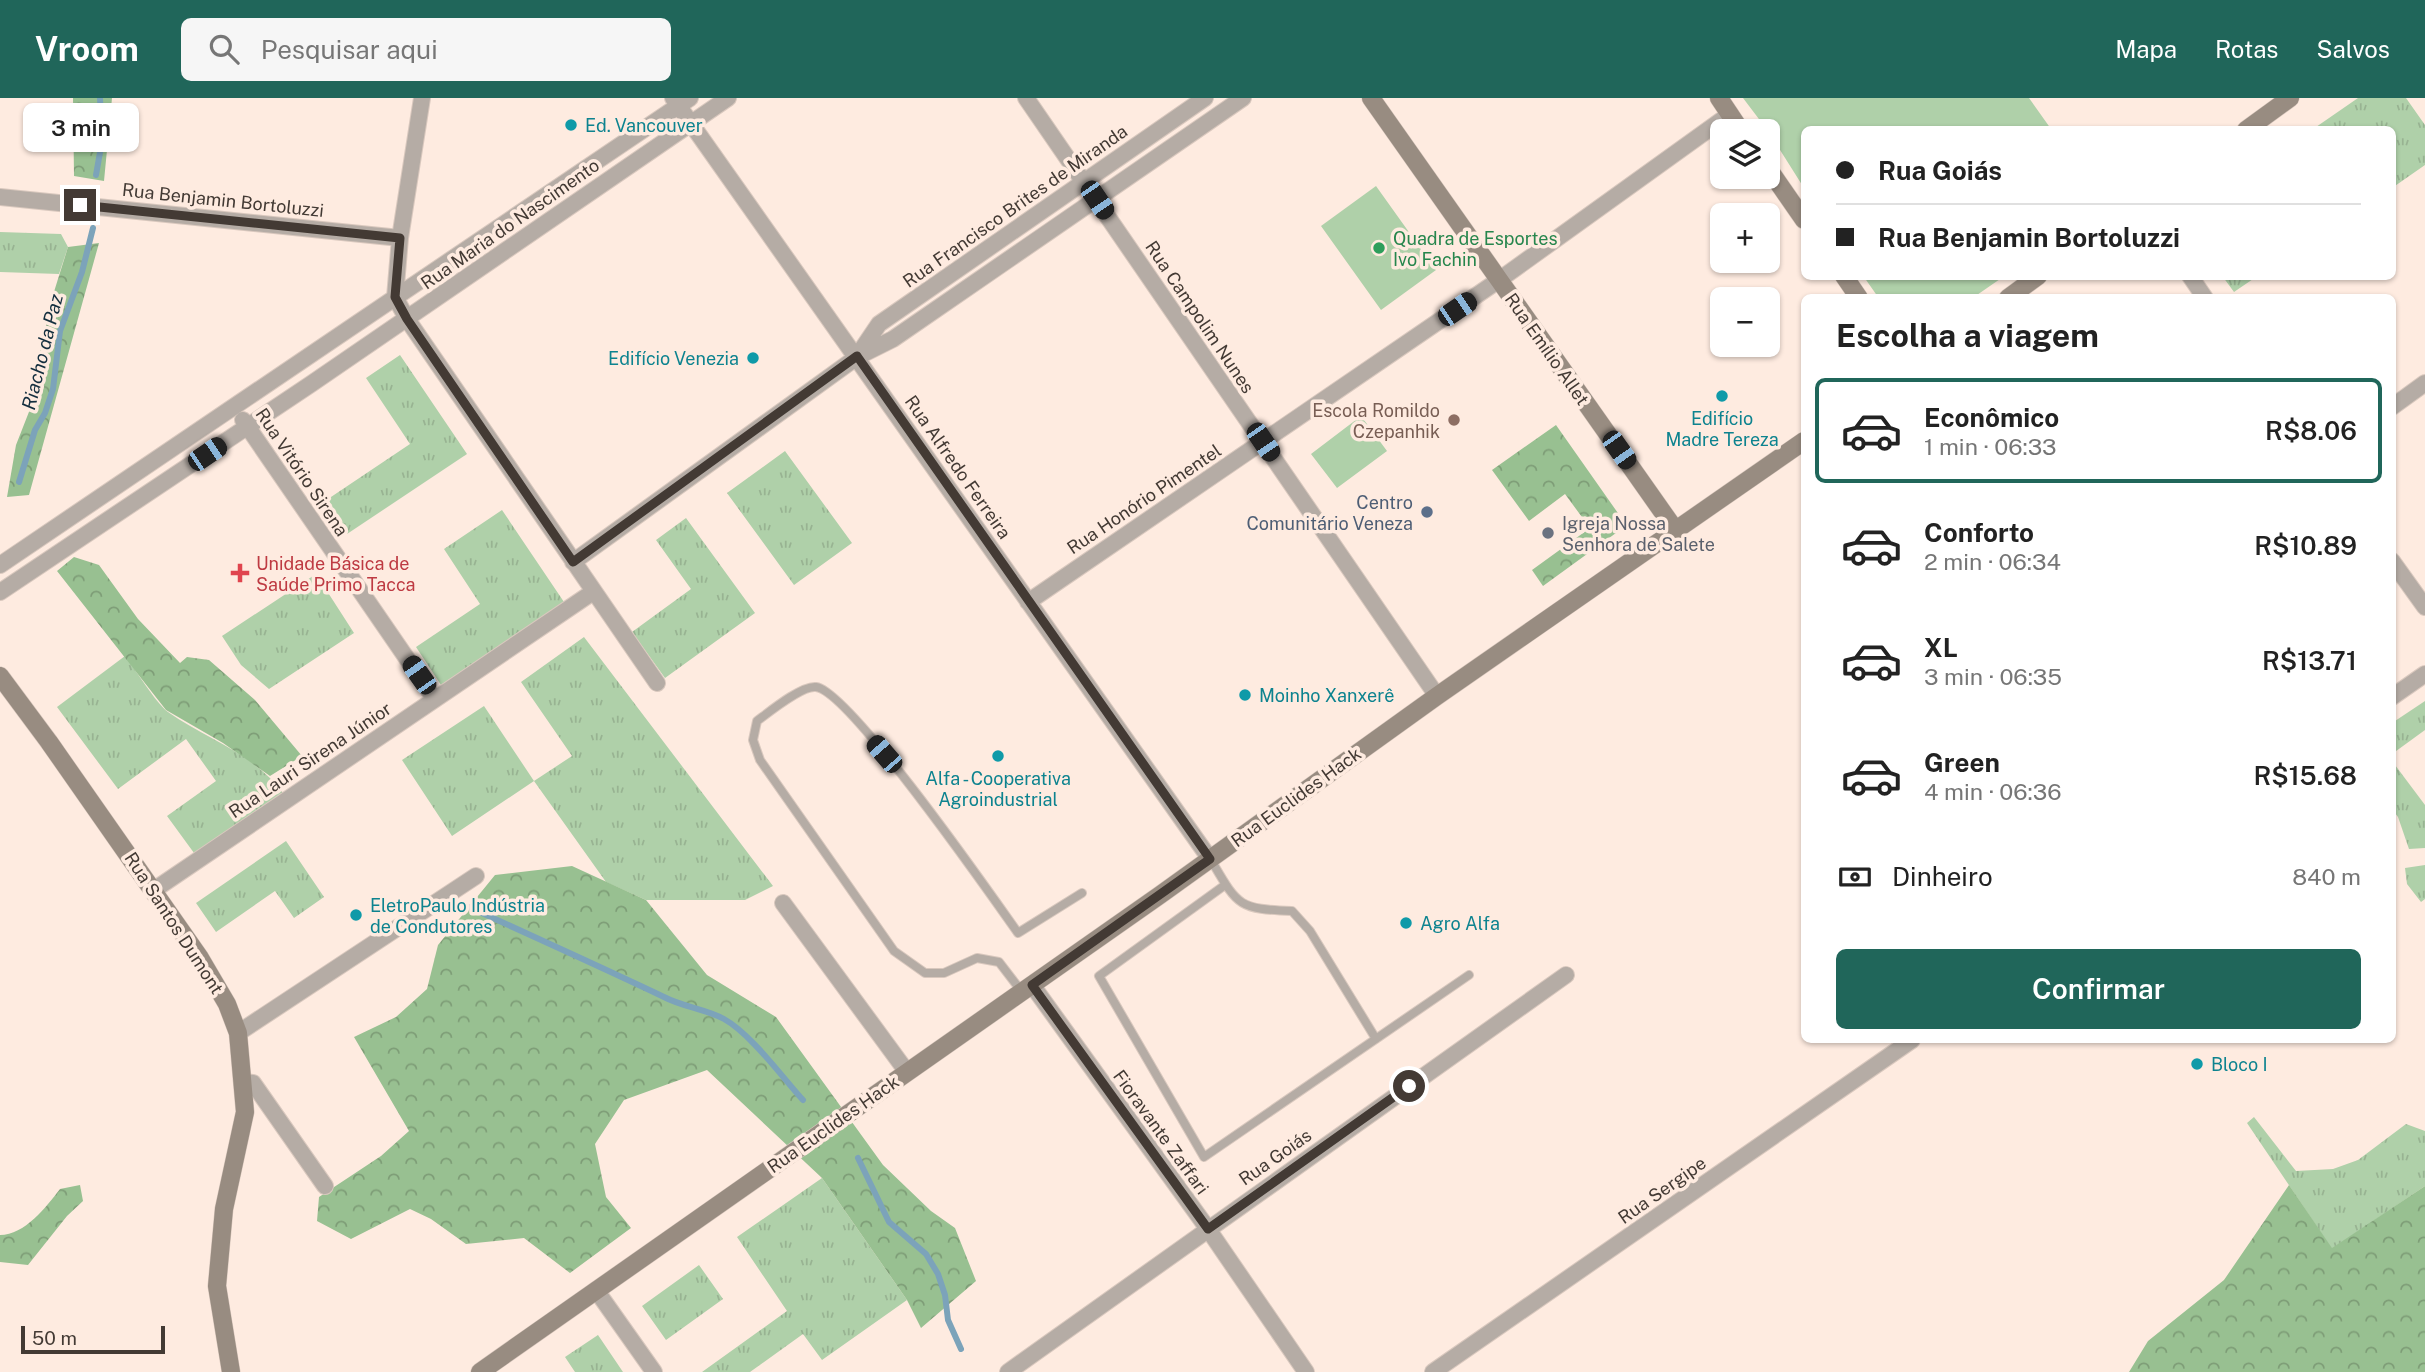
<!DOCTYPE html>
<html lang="pt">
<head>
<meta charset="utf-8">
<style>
	body { margin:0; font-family:"Public Sans",sans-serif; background:#f6f6f6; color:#222; height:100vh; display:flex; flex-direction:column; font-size:26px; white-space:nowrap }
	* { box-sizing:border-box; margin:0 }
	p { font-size:23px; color:#767676 }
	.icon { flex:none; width:38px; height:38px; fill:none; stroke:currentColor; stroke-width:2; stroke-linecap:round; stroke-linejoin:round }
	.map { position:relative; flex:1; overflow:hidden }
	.sheet { position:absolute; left:1801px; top:196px; width:595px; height:749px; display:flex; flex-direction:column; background:#fff; border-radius:10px; box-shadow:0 2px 5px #0004 }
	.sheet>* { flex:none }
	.hud { position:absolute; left:1801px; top:28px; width:595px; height:154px; border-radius:10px; box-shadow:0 2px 5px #0004; display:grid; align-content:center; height:154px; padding:0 35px; background:#fff }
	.buttons { position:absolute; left:1710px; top:21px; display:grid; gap:14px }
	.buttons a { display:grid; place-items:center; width:70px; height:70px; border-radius:10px; background:#fff; box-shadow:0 2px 5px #0004; font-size:35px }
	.scale { position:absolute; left:21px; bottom:18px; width:144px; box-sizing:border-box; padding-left:7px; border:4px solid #433a34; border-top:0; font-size:19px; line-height:24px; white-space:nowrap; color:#433a34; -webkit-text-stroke:5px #feebe0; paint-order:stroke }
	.end { position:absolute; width:32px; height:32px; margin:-16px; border:9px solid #433a34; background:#fff; box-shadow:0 0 0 4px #fff }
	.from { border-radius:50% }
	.bubble { position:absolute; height:49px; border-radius:10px; background:#fff; box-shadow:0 2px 5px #0004; font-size:23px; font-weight:600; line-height:49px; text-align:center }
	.car { position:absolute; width:21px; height:42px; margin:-21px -10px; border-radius:9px; box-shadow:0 0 5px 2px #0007; background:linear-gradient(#222 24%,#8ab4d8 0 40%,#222 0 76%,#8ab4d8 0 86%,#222 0) }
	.hud b { display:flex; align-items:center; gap:24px; height:66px; font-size:26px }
	.hud b+b { border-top:2px solid #e0e0e0 }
	.hud i { width:18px; height:18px; background:#222 }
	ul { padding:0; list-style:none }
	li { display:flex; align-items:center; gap:21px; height:105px; margin:0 14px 10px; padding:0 21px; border:4px solid transparent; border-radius:10px }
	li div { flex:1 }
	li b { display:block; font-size:26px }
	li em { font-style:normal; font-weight:600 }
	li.active { border-color:#20665a }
	li>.icon { width:63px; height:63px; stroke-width:1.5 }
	h2 { padding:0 35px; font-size:32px; line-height:84px }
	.pay { display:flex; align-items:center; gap:18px; height:77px; padding:0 35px; font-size:26px }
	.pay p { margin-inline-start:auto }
	.action { display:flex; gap:14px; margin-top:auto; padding:14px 35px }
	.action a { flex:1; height:80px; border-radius:10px; background:#20665a; color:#fff; font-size:28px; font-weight:600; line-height:80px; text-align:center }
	header { display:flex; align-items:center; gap:42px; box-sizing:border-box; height:98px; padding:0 35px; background:#20665a; color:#fff }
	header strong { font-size:33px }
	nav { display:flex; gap:38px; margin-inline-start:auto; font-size:24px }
	.search { width:490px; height:63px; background:#f6f6f6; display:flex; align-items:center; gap:18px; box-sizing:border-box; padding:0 24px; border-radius:10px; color:#767676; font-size:26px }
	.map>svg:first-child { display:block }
	.grass { fill:url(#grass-tufts) }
	.forest { fill:url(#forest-crowns) }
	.green { fill:#afd0a9 }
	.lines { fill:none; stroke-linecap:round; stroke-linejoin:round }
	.stream { stroke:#7ca3ba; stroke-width:6 }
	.lane-casing { stroke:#d9c8be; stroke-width:10 }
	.street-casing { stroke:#d9c8be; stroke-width:18 }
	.secondary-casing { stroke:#d9c8be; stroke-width:19 }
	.lane { stroke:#b5aca5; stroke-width:8 }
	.street { stroke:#b5aca5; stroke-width:16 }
	.secondary { stroke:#988c81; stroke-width:18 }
	.route { stroke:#433a34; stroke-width:9 }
	.culture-dot { fill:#0f9aa8; stroke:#feebe0; stroke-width:2.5 }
	.leisure-dot { fill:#2e9e5b; stroke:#feebe0; stroke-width:2.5 }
	.education-dot { fill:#8d6e63; stroke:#feebe0; stroke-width:2.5 }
	.service-dot { fill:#5c6f8a; stroke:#feebe0; stroke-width:2.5 }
	.worship-dot { fill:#6b7280; stroke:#feebe0; stroke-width:2.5 }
	.health-dot { fill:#e0444e; stroke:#feebe0; stroke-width:2.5 }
	.labels { text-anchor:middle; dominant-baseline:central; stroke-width:7; stroke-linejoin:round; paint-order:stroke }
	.culture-label { font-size:18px; fill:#0d838f; stroke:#feebe0; text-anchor:start }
	.street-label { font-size:18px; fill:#433a34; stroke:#feebe0 }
	.leisure-label { font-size:18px; fill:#27864d; stroke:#feebe0; text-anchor:start }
	.education-label { font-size:18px; fill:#785e54; stroke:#feebe0; text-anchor:end }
	.service-label { font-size:18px; fill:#4e5e75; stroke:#feebe0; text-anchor:end }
	.worship-label { font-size:18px; fill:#5b616d; stroke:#feebe0; text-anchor:start }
	.health-label { font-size:18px; fill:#be3a42; stroke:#feebe0; text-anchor:start }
	.water-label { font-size:19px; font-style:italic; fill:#132e3e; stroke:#feebe0 }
</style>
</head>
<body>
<header>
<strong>Vroom</strong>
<div class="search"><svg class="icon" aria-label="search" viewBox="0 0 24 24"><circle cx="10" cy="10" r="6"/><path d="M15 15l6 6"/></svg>Pesquisar aqui</div>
<nav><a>Mapa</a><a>Rotas</a><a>Salvos</a></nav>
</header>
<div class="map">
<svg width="2425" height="1274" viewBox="0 0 2425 1274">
	<defs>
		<pattern id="grass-tufts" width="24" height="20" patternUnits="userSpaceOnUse" patternTransform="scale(1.75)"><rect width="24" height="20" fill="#afd0a9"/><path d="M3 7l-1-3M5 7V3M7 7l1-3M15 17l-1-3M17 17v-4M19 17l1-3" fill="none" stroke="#98b392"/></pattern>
		<pattern id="forest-crowns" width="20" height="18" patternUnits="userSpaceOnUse" patternTransform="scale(1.75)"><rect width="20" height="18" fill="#98c091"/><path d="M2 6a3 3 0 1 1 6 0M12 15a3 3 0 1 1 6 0" fill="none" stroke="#7e9d77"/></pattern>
	</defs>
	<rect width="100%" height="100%" fill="#feebe0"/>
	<path class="grass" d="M2358,0h48l19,27v40l-33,23v-58h-75l-1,-3z
		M0,134l61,2 7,13 -9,27 -59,-2z
		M2223,179h33l-22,15z
		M400,257l67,99 -120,80 -22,-33 85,-57 -44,-66z
		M785,353l67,92 -58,42 -67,-92z
		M502,412l62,92 -123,83 -25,-38 64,-43 -36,-55z
		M686,420l69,95 -90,65 -33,-46 59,-43 -35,-49z
		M316,476l38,59 -85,56 -28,-24 -19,-29z
		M584,539l189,249 -28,14h-99l-40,-18 -72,-101 -82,55 -50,-76 82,-54 50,75 38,-25 -51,-74z
		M125,558c11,14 30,46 43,56 40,28 84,40 115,81l-89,60 -27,-37 49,-35 -30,-42 -68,50 -61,-82z
		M2425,603v29l-33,24v-31z
		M2392,663l33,44v43l-16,1 -11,-32 -6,-8z
		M286,743l38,56 -30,21 -19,-27 -59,41 -20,-29z
		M2425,767v34l-4,3 -14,-18 -2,-16z
		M2254,1019l42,54 37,-2 25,-9 48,-36 19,7v55l-93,63 -85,-126z
		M822,1080l85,122 -85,60 -19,-26 -53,38h-48l85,-61 -50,-74z
		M699,1167l24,34 -57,41 -24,-34z
		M598,1237l25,37h-48l-10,-15z"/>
	<path class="forest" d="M73,0h39l-8,83 -30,-5z
		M99,145l-70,252 -22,2 9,-52 18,-46 4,-39 15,-65 15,-48z
		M1556,327l64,91 -4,17 -73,53 -11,-16 58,-42 -25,-34 -36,27 -37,-51z
		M74,459l25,8 39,54 42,44 7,-6 22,3 46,40 47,56 -32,20 -47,-33 -57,-33 -109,-139z
		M572,768l74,34 61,75 69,42 107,148 48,46 24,17 21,53 -55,47 -14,-28 -85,-122 -115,-108 -83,30 -29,44 11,53 25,31 -61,45 -46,-35 -58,6 -35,-25 -21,-10 -59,30 -34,-18 2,-24 62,-41 28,-25 -55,-94 42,-20 31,-28 11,-44 57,-70z
		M80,1087l3,16 -16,15 -39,49 -28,-3v-27c25,0 46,-28 60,-46z
		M2289,1087l43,63 93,-62v186h-296l19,-31 76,-61z"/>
	<path class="green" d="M1743,0h286l22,31 -247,1v58l-36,-57z
		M1376,88l60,84 -55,40 -60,-84z
		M1864,179h139l-29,20h-96z
		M1361,318l26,35 -50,37 -26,-34z"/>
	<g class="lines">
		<path class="stream" d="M96,77l6,-34 -2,-43
			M19,384l16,-52 10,-17 8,-24 7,-58 22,-59 11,-44
			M469,809c65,30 130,59 195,90 19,10 42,12 60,22 27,15 58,58 79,81
			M858,1060l31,64 37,32 12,20 7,21 3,25 13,29"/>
		<g class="lane-casing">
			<path id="lane" d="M1211,762c27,46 27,49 81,51l18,20 66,108
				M1225,787l-126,91 105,181 265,-182
				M1022,894l-23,-30 -22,-4 -33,15h-19l-31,-22 -134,-191 -7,-20 4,-19c12,-9 45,-36 59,-34 33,4 175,208 202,246l64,-40"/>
		</g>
		<g class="street-casing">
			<path id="street" d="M422,0l-22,140 -5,59 12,22 250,364
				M673,0l537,761
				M1026,0l411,598
				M0,99l400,41
				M2190,178l15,22
				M858,257l21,-31 326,-226
				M2392,309l33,-24
				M243,322l191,278
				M2392,463l33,46
				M573,464l284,-205 36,-18 350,-241
				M0,467l690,-467
				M0,494l311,-208 417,-286
				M1028,504l471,-322 231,-166
				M2392,599l33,-23
				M154,792l439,-298
				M783,805l124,169
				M1032,887l176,244 98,143
				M238,935l238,-157
				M242,984l11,1 72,103
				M596,1192l58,82
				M1008,1274l558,-397
				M1433,1274l479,-332"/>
		</g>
		<g class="secondary-casing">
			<path id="secondary" d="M1371,0l305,433
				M1719,0l22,33
				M2246,32l44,-32
				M1768,70l36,52
				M1844,178l15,22
				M2008,200l30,-22
				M0,578l49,66 151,216 27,46 11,29 7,79 -21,97 -7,77 14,86
				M480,1274l680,-477 277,-199 367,-255"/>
		</g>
		<use href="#lane" class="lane"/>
		<use href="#street" class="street"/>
		<use href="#secondary" class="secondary"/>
	</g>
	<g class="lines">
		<path class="route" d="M80,107l320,33 -5,59 12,22 166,243 284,-206 353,503 -178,126 176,244 201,-143"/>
	</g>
	<g class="culture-dot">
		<circle cx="571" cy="27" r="7"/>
		<circle cx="753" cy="260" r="7"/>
		<circle cx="1722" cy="298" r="7"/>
		<circle cx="1245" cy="597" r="7"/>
		<circle cx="998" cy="658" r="7"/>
		<circle cx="356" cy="817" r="7"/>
		<circle cx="1406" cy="825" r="7"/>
		<circle cx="2197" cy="966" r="7"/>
	</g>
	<circle class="leisure-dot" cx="1379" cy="150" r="7"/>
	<circle class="education-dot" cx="1454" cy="322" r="7"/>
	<circle class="service-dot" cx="1427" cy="414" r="7"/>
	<circle class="worship-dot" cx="1548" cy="435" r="7"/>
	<path class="health-dot" d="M236.5 464.5h7v7h7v7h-7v7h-7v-7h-7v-7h7z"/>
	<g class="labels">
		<g class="culture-label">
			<text x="585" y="27">Ed. Vancouver</text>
			<text x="739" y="260" text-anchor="end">Edifício Venezia</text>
			<text x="1722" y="320" text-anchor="middle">Edifício<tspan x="1722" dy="21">Madre Tereza</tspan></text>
			<text x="1259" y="597">Moinho Xanxerê</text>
			<text x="998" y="680" text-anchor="middle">Alfa - Cooperativa<tspan x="998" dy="21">Agroindustrial</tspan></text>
			<text x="370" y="807">EletroPaulo Indústria<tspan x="370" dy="21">de Condutores</tspan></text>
			<text x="1420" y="825">Agro Alfa</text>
			<text x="2211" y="966">Bloco I</text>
		</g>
		<g class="street-label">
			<text transform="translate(223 102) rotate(6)">Rua Benjamin Bortoluzzi</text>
			<text transform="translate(1015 108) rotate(-35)">Rua Francisco Brites de Miranda</text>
			<text transform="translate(510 126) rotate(-35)">Rua Maria do Nascimento</text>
			<text transform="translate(1200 219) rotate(56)">Rua Campolim Nunes</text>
			<text transform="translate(1547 251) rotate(55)">Rua Emílio Allet</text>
			<text transform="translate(958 369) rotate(55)">Rua Alfredo Ferreira</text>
			<text transform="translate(302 374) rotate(56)">Rua Vitório Sirena</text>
			<text transform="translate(1144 401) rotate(-34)">Rua Honório Pimentel</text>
			<text transform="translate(310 662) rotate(-34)">Rua Lauri Sirena Júnior</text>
			<text transform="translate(1296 699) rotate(-36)">Rua Euclides Hack</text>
			<text transform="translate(174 825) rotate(57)">Rua Santos Dumont</text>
			<text transform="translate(833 1026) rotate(-35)">Rua Euclides Hack</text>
			<text transform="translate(1161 1034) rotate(54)">Fioravante Zaffari</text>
			<text transform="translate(1275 1059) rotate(-35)">Rua Goiás</text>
			<text transform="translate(1662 1092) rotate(-35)">Rua Sergipe</text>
		</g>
		<g class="leisure-label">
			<text x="1393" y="140">Quadra de Esportes<tspan x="1393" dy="21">Ivo Fachin</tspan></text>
		</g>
		<g class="education-label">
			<text x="1440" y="312">Escola Romildo<tspan x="1440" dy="21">Czepanhik</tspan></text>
		</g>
		<g class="service-label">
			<text x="1413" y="404">Centro<tspan x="1413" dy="21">Comunitário Veneza</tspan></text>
		</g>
		<g class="worship-label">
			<text x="1562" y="425">Igreja Nossa<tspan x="1562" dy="21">Senhora de Salete</tspan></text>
		</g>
		<g class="health-label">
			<text x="256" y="465">Unidade Básica de<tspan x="256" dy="21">Saúde Primo Tacca</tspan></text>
		</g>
		<g class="water-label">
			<text transform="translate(42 254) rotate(-76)">Riacho da Paz</text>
		</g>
	</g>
</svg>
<div class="buttons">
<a><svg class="icon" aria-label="layers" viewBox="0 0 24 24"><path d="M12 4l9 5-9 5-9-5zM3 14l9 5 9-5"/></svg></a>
<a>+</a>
<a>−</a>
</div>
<div class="scale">50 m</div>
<i class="end from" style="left:1409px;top:988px"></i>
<i class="end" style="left:80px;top:107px"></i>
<div class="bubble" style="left:23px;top:5px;width:116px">3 min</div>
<i class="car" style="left:1097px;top:102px;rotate:146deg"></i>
<i class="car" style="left:1457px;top:211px;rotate:56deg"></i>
<i class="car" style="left:1263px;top:344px;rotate:146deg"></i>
<i class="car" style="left:1619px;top:352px;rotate:145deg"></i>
<i class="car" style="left:207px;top:356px;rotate:56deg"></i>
<i class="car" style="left:419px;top:577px;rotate:325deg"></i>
<i class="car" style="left:884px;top:656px;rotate:319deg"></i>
<div class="hud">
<b><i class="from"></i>Rua Goiás</b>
<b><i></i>Rua Benjamin Bortoluzzi</b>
</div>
<section class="sheet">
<h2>Escolha a viagem</h2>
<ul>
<li class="active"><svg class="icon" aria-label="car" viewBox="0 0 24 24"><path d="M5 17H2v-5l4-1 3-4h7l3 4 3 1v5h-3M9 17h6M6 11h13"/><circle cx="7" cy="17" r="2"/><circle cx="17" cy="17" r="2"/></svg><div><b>Econômico</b><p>1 min · 06:33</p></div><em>R$8.06</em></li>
<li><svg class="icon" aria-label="car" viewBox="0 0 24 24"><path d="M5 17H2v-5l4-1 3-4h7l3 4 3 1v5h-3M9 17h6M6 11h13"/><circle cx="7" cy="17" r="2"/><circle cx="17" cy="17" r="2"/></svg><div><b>Conforto</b><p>2 min · 06:34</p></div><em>R$10.89</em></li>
<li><svg class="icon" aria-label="car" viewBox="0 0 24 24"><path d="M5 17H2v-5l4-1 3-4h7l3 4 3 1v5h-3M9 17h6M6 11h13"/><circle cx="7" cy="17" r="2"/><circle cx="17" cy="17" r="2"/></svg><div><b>XL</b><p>3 min · 06:35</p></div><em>R$13.71</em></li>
<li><svg class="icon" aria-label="car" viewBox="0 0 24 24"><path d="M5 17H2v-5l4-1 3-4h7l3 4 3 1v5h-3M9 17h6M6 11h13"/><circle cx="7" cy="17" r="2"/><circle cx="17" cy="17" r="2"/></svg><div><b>Green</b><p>4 min · 06:36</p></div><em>R$15.68</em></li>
</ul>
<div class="pay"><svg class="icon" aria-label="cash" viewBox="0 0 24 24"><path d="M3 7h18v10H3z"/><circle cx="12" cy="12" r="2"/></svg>Dinheiro<p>840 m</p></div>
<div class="action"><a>Confirmar</a></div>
</section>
</div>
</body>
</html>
